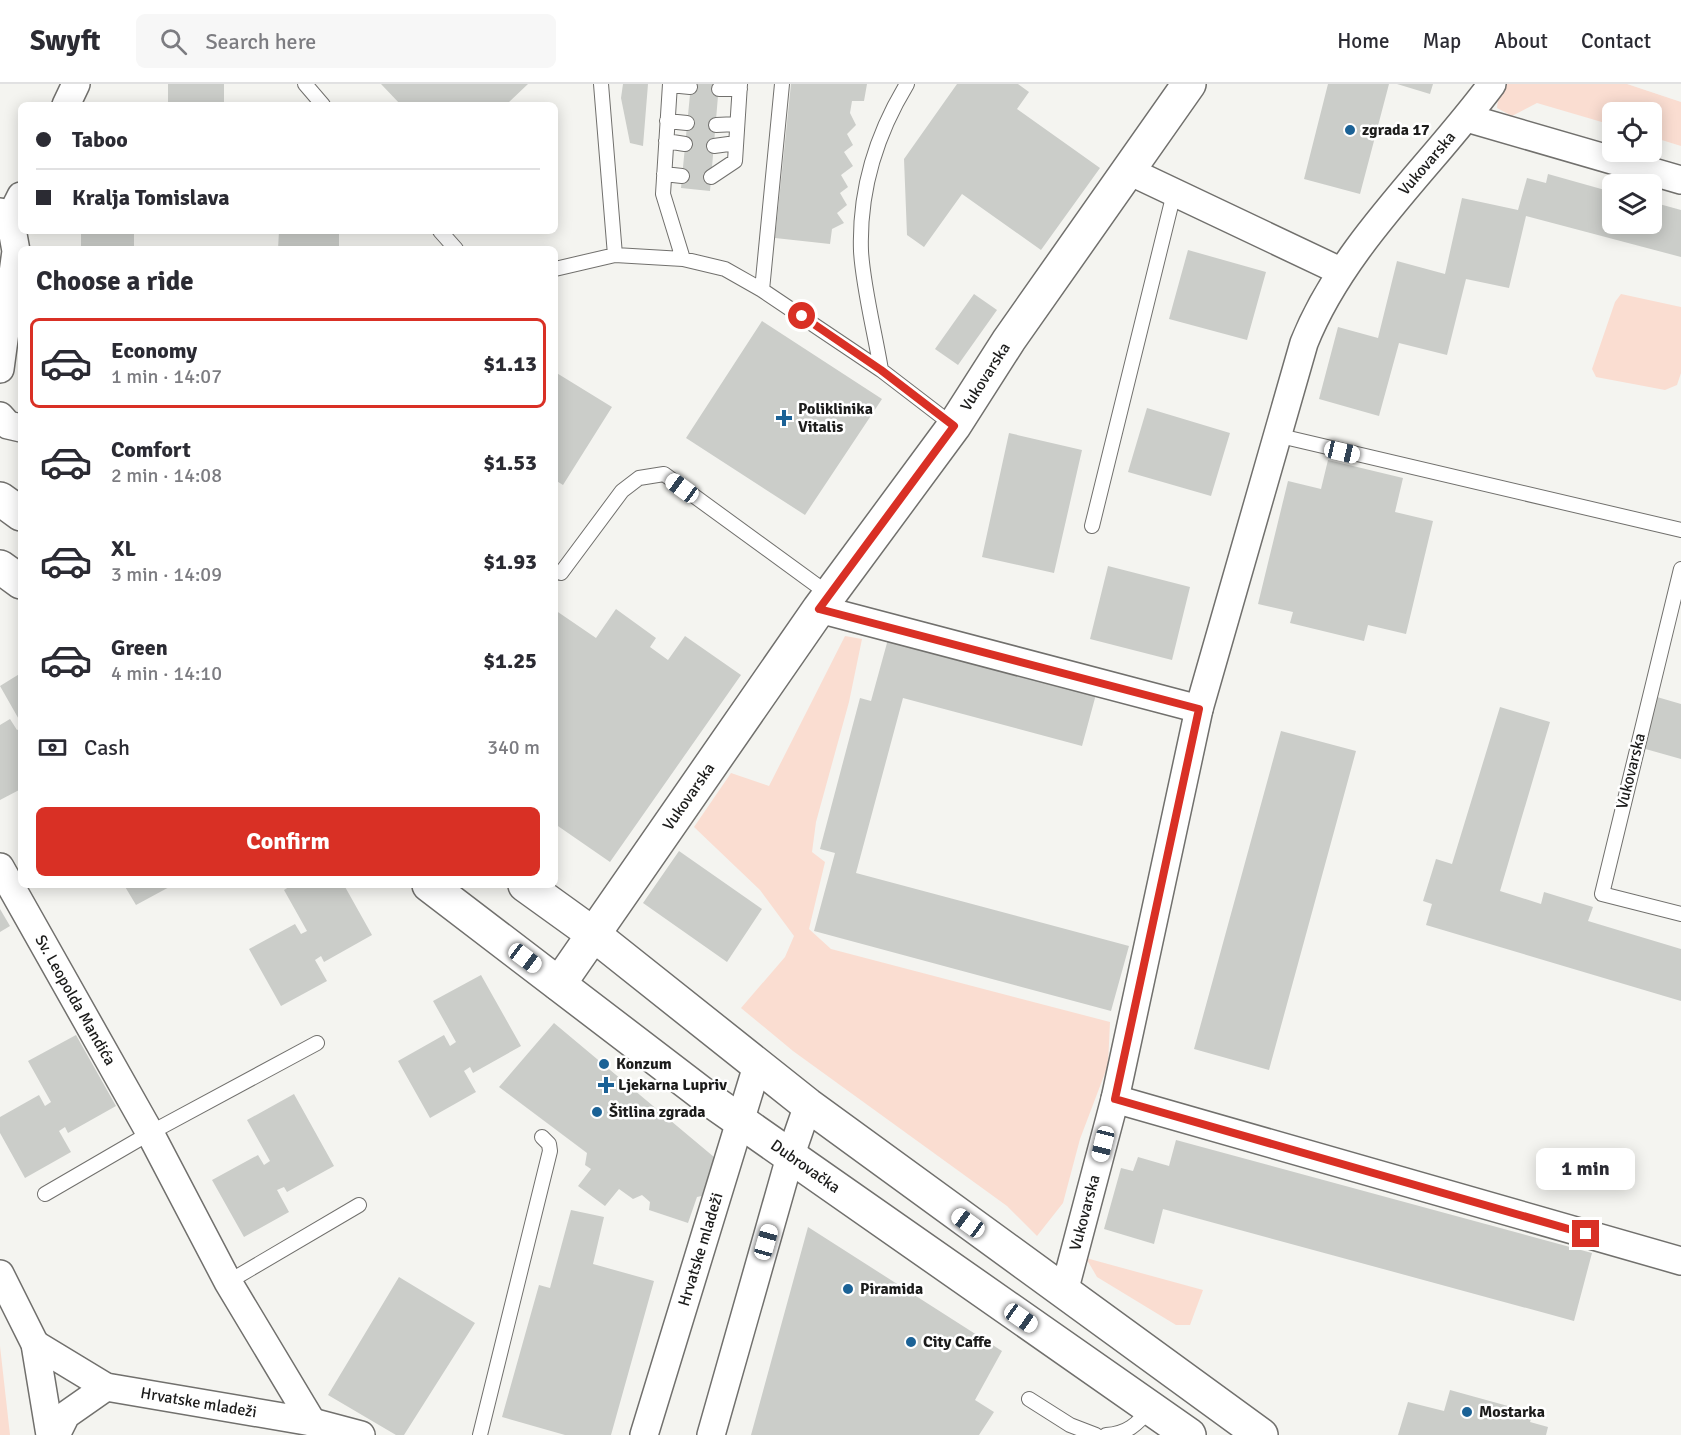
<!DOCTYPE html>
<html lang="en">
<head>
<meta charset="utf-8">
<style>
	body { margin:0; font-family:Signika,sans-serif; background:#f7f7f7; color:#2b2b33; height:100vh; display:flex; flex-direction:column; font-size:22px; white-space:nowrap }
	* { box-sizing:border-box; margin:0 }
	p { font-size:20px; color:#7c7c81 }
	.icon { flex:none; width:33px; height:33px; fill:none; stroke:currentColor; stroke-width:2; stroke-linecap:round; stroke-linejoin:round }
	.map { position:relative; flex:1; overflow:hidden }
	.side { position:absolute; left:18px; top:162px; width:540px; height:642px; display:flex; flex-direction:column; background:#fff; border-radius:9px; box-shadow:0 3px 15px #0003 }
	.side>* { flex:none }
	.hud { position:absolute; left:18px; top:18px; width:540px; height:132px; border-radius:9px; box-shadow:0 3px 15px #0003; display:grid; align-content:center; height:132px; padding:0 18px; background:#fff }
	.tools { position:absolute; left:1602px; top:18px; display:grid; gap:12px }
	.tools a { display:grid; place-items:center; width:60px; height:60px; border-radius:9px; background:#fff; box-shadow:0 3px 15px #0003; font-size:30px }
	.end { position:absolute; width:27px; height:27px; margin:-14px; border:8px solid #d93025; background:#fff; box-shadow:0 0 0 3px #fff }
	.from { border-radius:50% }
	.bubble { position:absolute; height:42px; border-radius:9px; background:#fff; box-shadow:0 3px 15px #0003; font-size:20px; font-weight:700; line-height:42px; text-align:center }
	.car { position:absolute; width:18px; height:36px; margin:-18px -9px; border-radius:8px; box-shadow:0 0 4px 2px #0007; background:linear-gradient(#fff 24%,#345 0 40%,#fff 0 76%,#345 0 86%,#fff 0) }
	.hud b { display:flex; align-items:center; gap:21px; height:57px; font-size:22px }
	.hud b+b { border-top:2px solid #e1e1e2 }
	.hud i { width:15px; height:15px; background:#2b2b33 }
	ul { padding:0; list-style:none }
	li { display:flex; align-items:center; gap:18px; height:90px; margin:0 12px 9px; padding:0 6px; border:3px solid transparent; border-radius:9px }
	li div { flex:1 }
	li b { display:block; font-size:22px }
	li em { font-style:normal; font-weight:700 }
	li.active { border-color:#d93025 }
	li>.icon { width:54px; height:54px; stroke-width:1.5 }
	h2 { padding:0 18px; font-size:27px; line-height:72px }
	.pay { display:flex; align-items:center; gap:15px; height:66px; padding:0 18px; font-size:22px }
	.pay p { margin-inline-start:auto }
	.primary-button { display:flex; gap:12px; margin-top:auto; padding:12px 18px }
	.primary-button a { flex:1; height:69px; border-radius:9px; background:#d93025; color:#fff; font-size:24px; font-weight:700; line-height:69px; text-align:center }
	header { display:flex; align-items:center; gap:36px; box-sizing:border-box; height:84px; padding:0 30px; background:#fff; border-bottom:2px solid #e1e1e2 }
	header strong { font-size:28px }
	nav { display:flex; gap:33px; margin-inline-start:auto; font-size:21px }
	.search { width:420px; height:54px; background:#f7f7f7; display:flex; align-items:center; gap:15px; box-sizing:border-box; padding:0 21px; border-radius:9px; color:#7c7c81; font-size:22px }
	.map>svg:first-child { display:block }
	.green { fill:#faddd1 }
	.building { fill:#cbcdc9 }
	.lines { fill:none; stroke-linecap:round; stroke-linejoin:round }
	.service-casing { stroke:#71706d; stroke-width:16 }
	.minor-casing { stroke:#71706d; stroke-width:30 }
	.tertiary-casing { stroke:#71706d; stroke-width:36 }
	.service { stroke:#fff; stroke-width:14 }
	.minor { stroke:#fff; stroke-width:27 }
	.tertiary { stroke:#fff; stroke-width:33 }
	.route { stroke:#d93025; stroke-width:8 }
	.poi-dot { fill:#1b6296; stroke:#fff; stroke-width:2 }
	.labels { text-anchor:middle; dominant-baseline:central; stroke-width:5; stroke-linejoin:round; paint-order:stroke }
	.poi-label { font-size:16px; font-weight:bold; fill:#1c1c1b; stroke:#fff; text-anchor:start }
	.street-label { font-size:16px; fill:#1c1c1b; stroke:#fff }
</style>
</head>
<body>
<header>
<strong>Swyft</strong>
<div class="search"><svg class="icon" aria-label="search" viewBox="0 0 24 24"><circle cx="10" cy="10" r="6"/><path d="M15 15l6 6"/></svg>Search here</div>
<nav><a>Home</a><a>Map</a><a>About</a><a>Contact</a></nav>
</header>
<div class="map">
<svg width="1681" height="1351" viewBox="0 0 1681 1351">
	<rect width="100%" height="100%" fill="#f4f4f0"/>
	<path class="green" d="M1503,0h124l54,18v44l-29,-9v-25h-40v13l-75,-22 -25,13 -15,-8 2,-18z
		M1621,210l60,13v66l-4,12 -12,5 -69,-13 -4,-8 23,-67z
		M845,552l17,3 -13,63 -33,120 -4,30 13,10 -16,67 22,20 279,73 -2,43 -28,74 -17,64 -26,33 -30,-30 -214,-155 -52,-43 44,-51 9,-21 -34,-46 -66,-63 37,-54 38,13z
		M1086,1174l117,32 -13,35h-14l-79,-48z
		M0,1262l10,89h-10z"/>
	<path class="building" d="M168,0h56v21h-56z
		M381,0h147l-22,21h-105z
		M623,0h25l-5,62 -13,-3 -9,-45z
		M691,0h28l-9,107 -29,-3z
		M791,0h76l-3,17h-12l-2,12 6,12 -9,9 6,11 -9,7 9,14 -12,9 7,12 -8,6 7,12 -10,8 7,10 -12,6 -2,15 -55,-6z
		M957,0h61l11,8 -12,17 83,59 -59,82 -79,-56 -38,53 -17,-12 -3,-76z
		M1328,0h61l-29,110 -56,-15z
		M1397,0h36l-3,10z
		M1548,90l64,18v32h40v-22l29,8v47l-155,-41 -17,72 -43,-9 -19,76 -48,-12 -20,73 -60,-17 19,-72 40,11 19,-77 48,13 17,-76 56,12 9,-32 19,5z
		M81,147h53v18h-53z
		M279,147h60v18h-61z
		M1188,166l78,22 -19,68 -78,-21z
		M974,210l23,16 -39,55 -23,-16z
		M762,237l120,78 -77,116 -119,-77z
		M555,288l57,35 -49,78 -8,-5z
		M1147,324l83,25 -19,63 -83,-24z
		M1009,349l73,17 -28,123 -72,-16z
		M1328,376l75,18 -8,34 38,9 -27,113 -38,-9 -4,16 -74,-18 3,-11 -35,-8 30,-123 33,8z
		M1108,482l82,21 -18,73 -82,-21z
		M616,525l40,29 -6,9 18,13 17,-24 56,39 -131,187 -55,-38v-214l41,28z
		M890,548l208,55 -16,59 -179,-48 -47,175 273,73 -18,65 -297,-80 21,-78 -15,-4 40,-151 11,3z
		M21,589v50l-21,-37z
		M1657,613l24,7v55l-39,-11z
		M1500,623l50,15 -50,169 41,13 3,-12 49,15 -5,14 93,28v52l-255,-76 6,-21 -9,-3 13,-42 16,5z
		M10,635l7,11 4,-2v61l-21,11v-75z
		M1281,647l75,20 -87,319 -75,-21z
		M679,767l83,58 -35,53 -84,-59z
		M124,801h49l-37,20z
		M292,801h52l28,50 -48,27 -3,-6 -6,4 12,21 -46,25 -32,-57 46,-25 6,10 6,-3 -23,-41z
		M0,825l10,17 -10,6z
		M481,891l40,71 -48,27 -3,-6 -6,4 12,21 -46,26 -32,-57 46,-26 6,11 6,-4 -23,-41z
		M554,939l160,134 5,11 -13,27 -9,2 -9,26 -39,-13 1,-8 -8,-7 -9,4 -14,-10 -14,17 -27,-20 13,-17 -6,-4 2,-12 -88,-66z
		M76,951l40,71 -48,27 -3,-6 -6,4 12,21 -46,26 -25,-45v-16l39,-22 6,11 6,-4 -23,-41z
		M294,1010l40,72 -47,26 -3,-5 -7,3 12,22 -45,25 -32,-57 46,-25 6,10 6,-4 -23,-41z
		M1176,1056l416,113 -18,68 -411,-112 -9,35 -50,-15 17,-61 12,3 5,-14 31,9z
		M571,1126l33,7 -11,47 61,17 -43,154h-46l-63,-18 37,-132 11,3z
		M808,1143l194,124 -27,49 19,12 -15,23h-228z
		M399,1193l76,46 -71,112h-8l-68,-40z
		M1450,1306l83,23 -3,9 18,5 -2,8h-148l10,-33 36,9z"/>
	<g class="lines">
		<g class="service-casing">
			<path id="service" d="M305,0l18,21
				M601,0l14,171
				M670,0l-7,110 20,65
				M670,1l20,2
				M719,5h21
				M667,37l20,2
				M716,41l21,-1
				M666,57l19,3
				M714,62l22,-3
				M664,90l18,2
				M711,93l24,-16 5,-77
				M440,147l16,18
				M555,185l60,-14 68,4 42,10 37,21 119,80 73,56
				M762,206l20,-206
				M881,286c-6,-37 -18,-83 -20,-119 -2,-60 15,-116 46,-167
				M1276,351l405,95
				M1092,442l82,-333
				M1681,485l-79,325 79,20
				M561,489l61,-82 17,-13 25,-4 166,121
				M45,1110l105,-61 167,-90
				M228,1198l131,-77
				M1029,1315l41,26 26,10
				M480,1351l70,-284 -1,-7 -7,-7
				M1106,1351c21,-1 32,-11 44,-27"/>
		</g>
		<g class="minor-casing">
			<g id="minor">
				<path d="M66,21l10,-21"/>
				<path d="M1467,34l214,62"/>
				<path d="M1129,87l211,100"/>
				<path d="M0,128l10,6 6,33 -16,118"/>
				<path d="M10,134l11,-22"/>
				<path d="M0,332l8,9 13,3"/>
				<path d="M819,525l380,100"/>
				<path id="s1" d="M0,783l150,266 78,149 84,140"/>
				<path d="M1115,1015l566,162"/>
				<path d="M0,1190l35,70 15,91"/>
				<path id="s2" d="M1064,1208l51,-193 84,-390 105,-366c39,-98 126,-175 188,-259"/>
				<path id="s3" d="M35,1260l71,43 206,35 49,13"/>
				<path d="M56,1351l10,-20 40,-28"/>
				<path id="s4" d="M644,1351l113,-369"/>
				<path d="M711,1351l79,-278 18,-52"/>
			</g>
		</g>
		<g class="tertiary-casing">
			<g id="tertiary">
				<path d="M0,415l21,15"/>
				<path d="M0,483l21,15"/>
				<path id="s5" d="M429,801l284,217 476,333"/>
				<path d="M525,801l68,49 215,171 453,330"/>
				<path id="s6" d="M559,900l260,-375 135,-183 55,-86 180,-256"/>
			</g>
		</g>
		<use href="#service" class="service"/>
		<use href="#minor" class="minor"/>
		<use href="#tertiary" class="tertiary"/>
	</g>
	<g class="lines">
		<path class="route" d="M802,232l79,54 73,56 -135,183 380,100 -84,390 471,135"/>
	</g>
	<g class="poi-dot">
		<circle cx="1350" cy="46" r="6"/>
		<path d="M781 325h6v6h6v6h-6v6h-6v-6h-6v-6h6z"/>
		<circle cx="604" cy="980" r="6"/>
		<path d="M603 992h6v6h6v6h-6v6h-6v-6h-6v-6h6z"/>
		<circle cx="597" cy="1028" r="6"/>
		<circle cx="848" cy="1205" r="6"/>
		<circle cx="911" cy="1258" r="6"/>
		<circle cx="1467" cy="1328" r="6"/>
	</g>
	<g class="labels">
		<g class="poi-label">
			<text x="1362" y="46">zgrada 17</text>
			<text x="798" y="325">Poliklinika<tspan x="798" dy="18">Vitalis</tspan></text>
			<text x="616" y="980">Konzum</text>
			<text x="618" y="1001">Ljekarna Lupriv</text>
			<text x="609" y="1028">Šitlina zgrada</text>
			<text x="860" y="1205">Piramida</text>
			<text x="923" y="1258">City Caffe</text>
			<text x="1479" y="1328">Mostarka</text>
		</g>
		<g class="street-label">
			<text stroke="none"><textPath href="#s2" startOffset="1198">Vukovarska</textPath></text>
			<text stroke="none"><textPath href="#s6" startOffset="742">Vukovarska</textPath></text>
			<text transform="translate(1631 687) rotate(-76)">Vukovarska</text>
			<text stroke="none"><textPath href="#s6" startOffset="228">Vukovarska</textPath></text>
			<text stroke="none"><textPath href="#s1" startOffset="153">Sv. Leopolda Mandića</textPath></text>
			<text stroke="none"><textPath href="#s5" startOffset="470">Dubrovačka</textPath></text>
			<text stroke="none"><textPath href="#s2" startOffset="82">Vukovarska</textPath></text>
			<text stroke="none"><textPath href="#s4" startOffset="194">Hrvatske mladeži</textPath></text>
			<text stroke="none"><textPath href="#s3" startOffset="177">Hrvatske mladeži</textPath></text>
		</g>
	</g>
</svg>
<div class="tools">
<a><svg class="icon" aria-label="locate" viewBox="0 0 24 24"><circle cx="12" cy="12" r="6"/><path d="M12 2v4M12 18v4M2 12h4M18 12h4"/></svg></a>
<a><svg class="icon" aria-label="layers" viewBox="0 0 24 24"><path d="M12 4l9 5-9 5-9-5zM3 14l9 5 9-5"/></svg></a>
</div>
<i class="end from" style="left:802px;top:232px"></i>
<i class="end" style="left:1586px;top:1150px"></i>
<div class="bubble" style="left:1536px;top:1064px;width:99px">1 min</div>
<i class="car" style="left:1342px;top:368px;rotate:103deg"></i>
<i class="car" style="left:682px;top:404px;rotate:306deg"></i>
<i class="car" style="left:525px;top:874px;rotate:127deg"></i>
<i class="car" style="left:1103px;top:1060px;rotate:194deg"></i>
<i class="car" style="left:968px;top:1139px;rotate:306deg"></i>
<i class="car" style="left:766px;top:1158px;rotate:16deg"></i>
<i class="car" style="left:1021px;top:1234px;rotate:125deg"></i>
<div class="hud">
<b><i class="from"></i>Taboo</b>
<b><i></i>Kralja Tomislava</b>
</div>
<section class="side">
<h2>Choose a ride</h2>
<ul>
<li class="active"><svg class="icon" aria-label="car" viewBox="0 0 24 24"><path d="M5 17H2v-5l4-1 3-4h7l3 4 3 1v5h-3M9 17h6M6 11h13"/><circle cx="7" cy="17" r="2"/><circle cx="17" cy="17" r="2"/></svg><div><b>Economy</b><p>1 min · 14:07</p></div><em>$1.13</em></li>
<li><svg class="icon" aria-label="car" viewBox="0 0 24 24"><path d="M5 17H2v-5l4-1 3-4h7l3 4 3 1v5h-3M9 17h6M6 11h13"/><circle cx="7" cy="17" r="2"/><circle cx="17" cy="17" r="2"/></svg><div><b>Comfort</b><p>2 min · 14:08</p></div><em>$1.53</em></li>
<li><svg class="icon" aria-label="car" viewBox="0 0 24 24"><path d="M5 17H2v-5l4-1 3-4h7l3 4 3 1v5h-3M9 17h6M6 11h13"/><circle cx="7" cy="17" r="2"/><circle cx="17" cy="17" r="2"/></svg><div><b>XL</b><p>3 min · 14:09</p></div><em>$1.93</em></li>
<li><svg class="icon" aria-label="car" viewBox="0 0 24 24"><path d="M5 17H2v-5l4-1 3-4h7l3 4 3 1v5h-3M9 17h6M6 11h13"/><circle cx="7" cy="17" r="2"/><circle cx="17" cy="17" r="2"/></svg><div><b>Green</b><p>4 min · 14:10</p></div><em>$1.25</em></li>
</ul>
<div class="pay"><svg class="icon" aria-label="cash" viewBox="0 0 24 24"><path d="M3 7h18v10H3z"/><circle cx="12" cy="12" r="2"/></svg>Cash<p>340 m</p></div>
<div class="primary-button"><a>Confirm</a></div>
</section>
</div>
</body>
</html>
